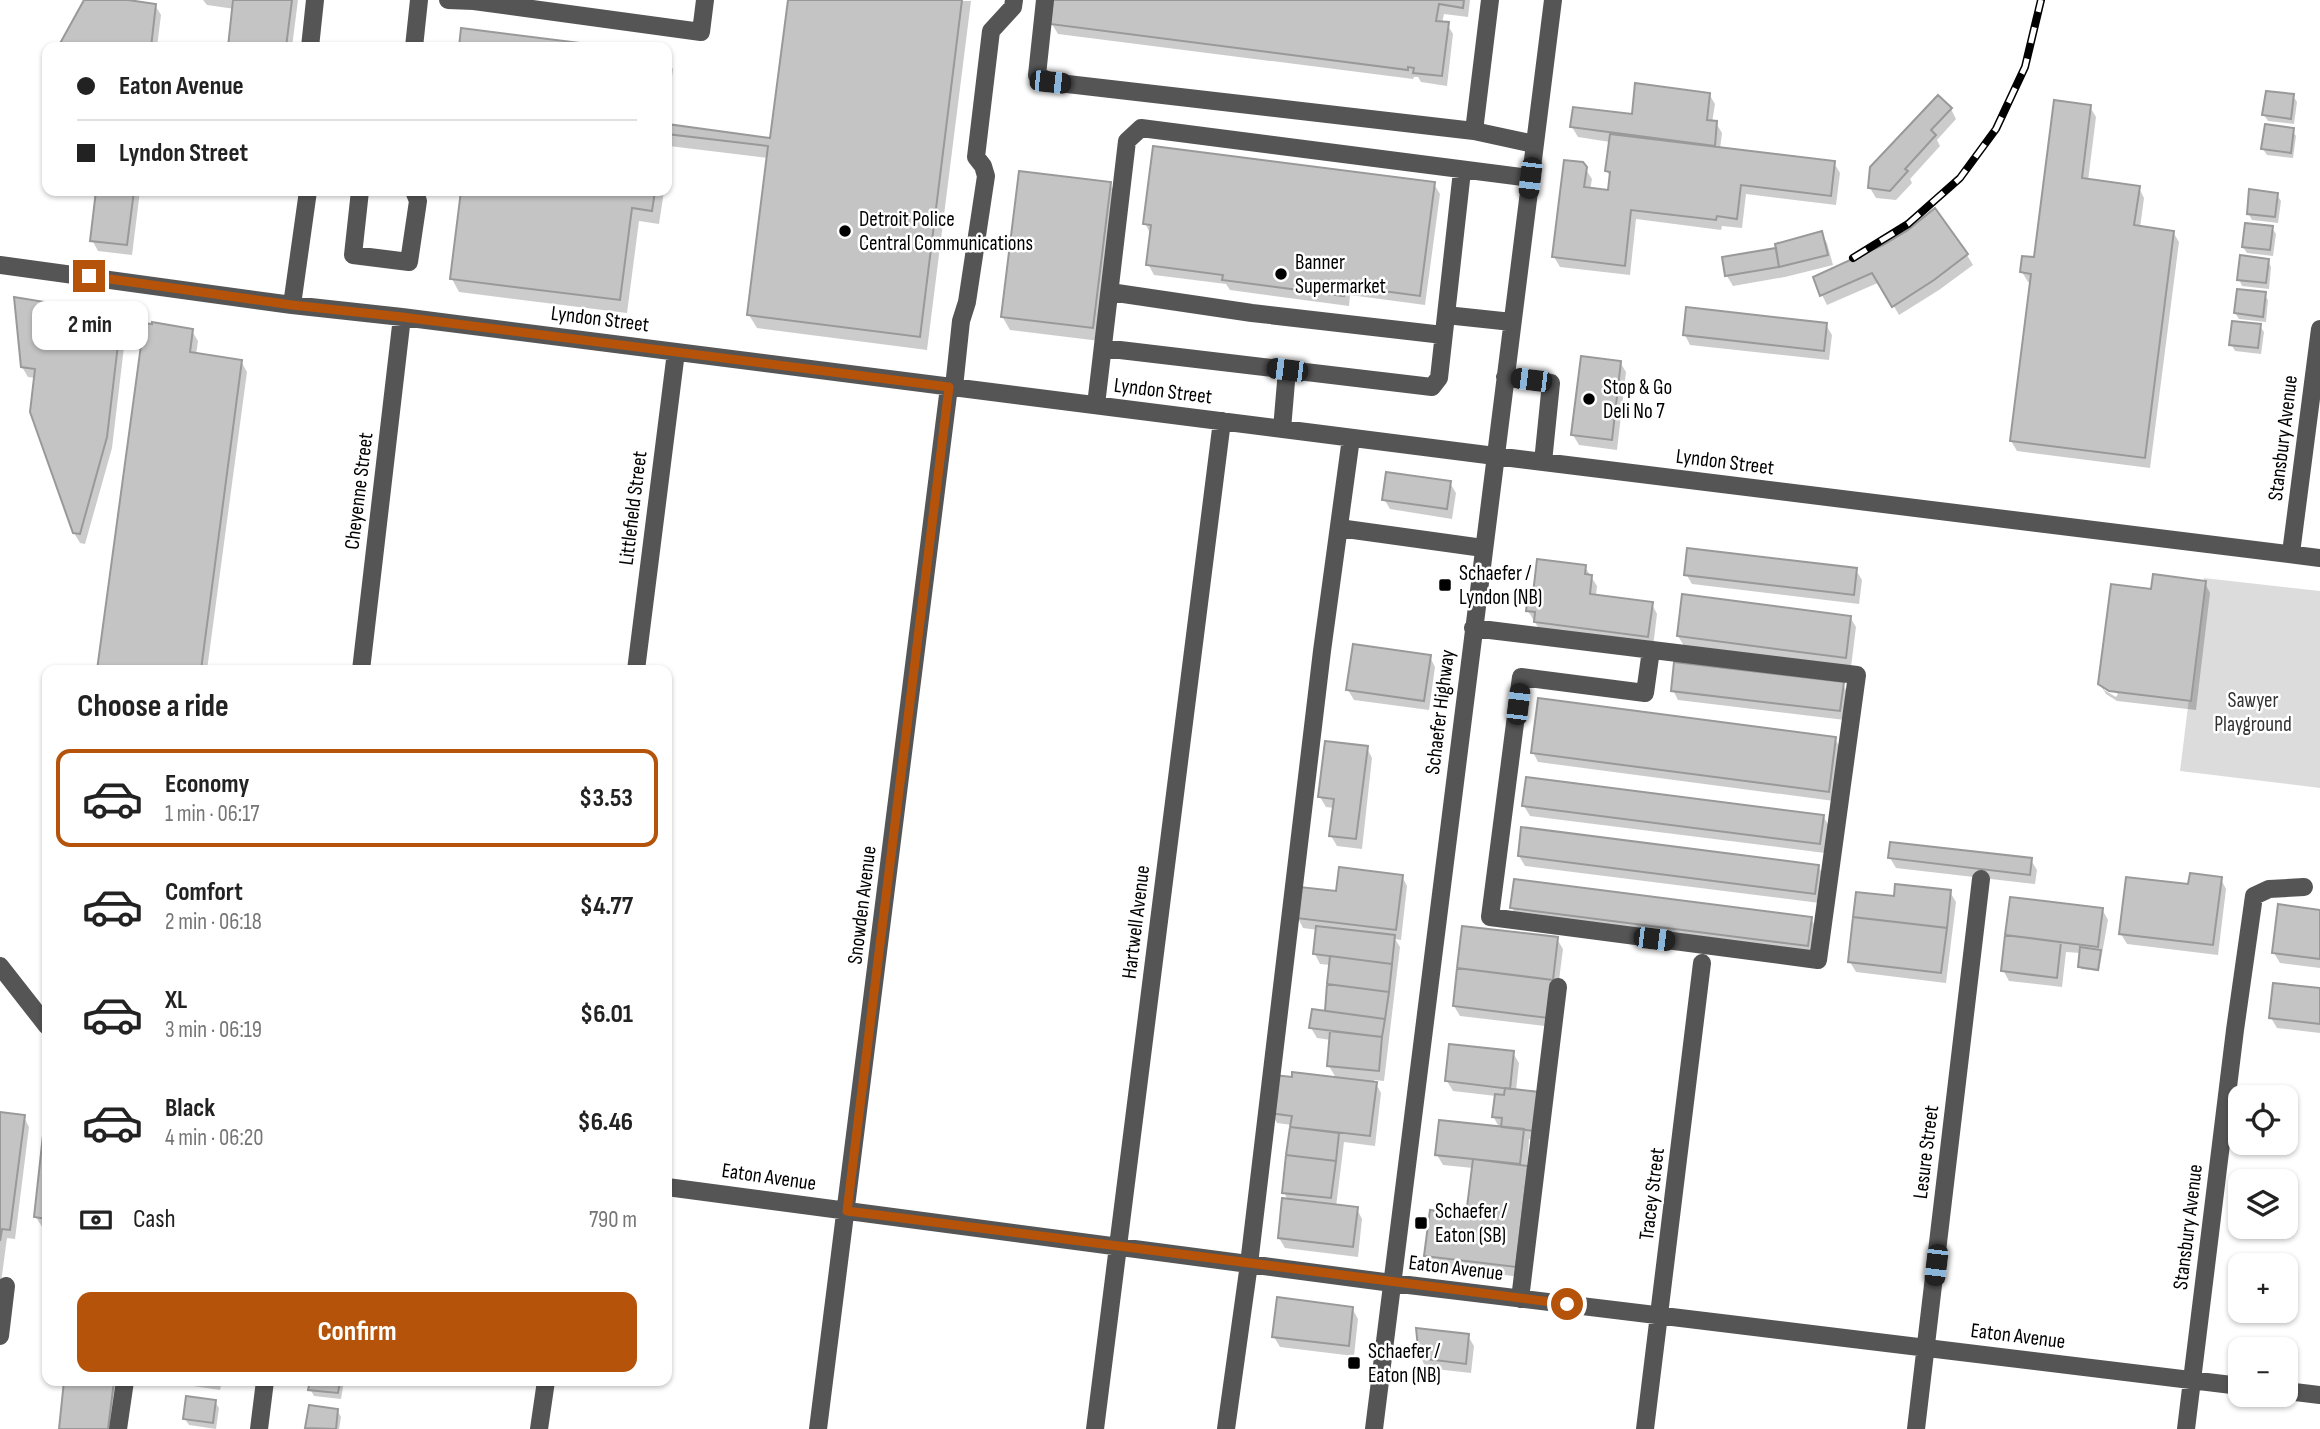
<!DOCTYPE html>
<html lang="en">
<head>
<meta charset="utf-8">
<style>
	body { margin:0; font-family:"Sofia Sans Condensed",sans-serif; background:#f2f2f2; color:#222; height:100vh; display:flex; flex-direction:column; font-size:26px; white-space:nowrap }
	* { box-sizing:border-box; margin:0 }
	p { font-size:23px; color:#767676 }
	.icon { flex:none; width:38px; height:38px; fill:none; stroke:currentColor; stroke-width:2; stroke-linecap:round; stroke-linejoin:round }
	.map { position:relative; flex:1; overflow:hidden }
	.details { position:absolute; left:42px; top:665px; width:630px; height:721px; display:flex; flex-direction:column; background:#fff; border-radius:14px; box-shadow:0 2px 5px #0004 }
	.details>* { flex:none }
	.hud { position:absolute; left:42px; top:42px; width:630px; height:154px; border-radius:14px; box-shadow:0 2px 5px #0004; display:grid; align-content:center; height:154px; padding:0 35px; background:#fff }
	.buttons { position:absolute; left:2228px; top:1085px; display:grid; gap:14px }
	.buttons a { display:grid; place-items:center; width:70px; height:70px; border-radius:14px; background:#fff; box-shadow:0 2px 5px #0004; font-size:35px }
	.end { position:absolute; width:32px; height:32px; margin:-16px; border:9px solid #b45309; background:#fff; box-shadow:0 0 0 4px #fff }
	.from { border-radius:50% }
	.bubble { position:absolute; height:49px; border-radius:14px; background:#fff; box-shadow:0 2px 5px #0004; font-size:23px; font-weight:700; line-height:49px; text-align:center }
	.car { position:absolute; width:21px; height:42px; margin:-21px -10px; border-radius:9px; box-shadow:0 0 5px 2px #0007; background:linear-gradient(#222 24%,#8ab4d8 0 40%,#222 0 76%,#8ab4d8 0 86%,#222 0) }
	.hud b { display:flex; align-items:center; gap:24px; height:66px; font-size:26px }
	.hud b+b { border-top:2px solid #e0e0e0 }
	.hud i { width:18px; height:18px; background:#222 }
	ul { padding:0; list-style:none }
	li { display:flex; align-items:center; gap:21px; height:98px; margin:0 14px 10px; padding:0 21px; border:4px solid transparent; border-radius:14px }
	li div { flex:1 }
	li b { display:block; font-size:26px }
	li em { font-style:normal; font-weight:700 }
	li.on { border-color:#b45309 }
	li>.icon { width:63px; height:63px; stroke-width:1.5 }
	h2 { padding:0 35px; font-size:32px; line-height:84px }
	.pay { display:flex; align-items:center; gap:18px; height:77px; padding:0 35px; font-size:26px }
	.pay p { margin-inline-start:auto }
	.cta { display:flex; gap:14px; margin-top:auto; padding:14px 35px }
	.cta a { flex:1; height:80px; border-radius:14px; background:#b45309; color:#fff; font-size:28px; font-weight:700; line-height:80px; text-align:center }
	.map>svg:first-child { display:block }
	.green { fill:#dcdcdc }
	.shadow { fill:#0003; fill-rule:evenodd }
	.building { fill:#c4c4c4; stroke:#999; stroke-width:2 }
	.lines { fill:none; stroke-linecap:round; stroke-linejoin:round }
	.minor { stroke:#555; stroke-width:18 }
	.rail-casing { stroke:#000; stroke-width:8 }
	.rail { stroke:#fff; stroke-width:5; stroke-dasharray:16; stroke-linecap:butt }
	.route { stroke:#b45309; stroke-width:9 }
	.poi-dot { fill:#000; stroke:#fff; stroke-width:2.5 }
	.labels { text-anchor:middle; dominant-baseline:central; stroke-width:5; stroke-linejoin:round; paint-order:stroke }
	.poi-label { font-size:21px; fill:#000; stroke:#fff; text-anchor:start }
	.street-label { font-size:21px; fill:#000; stroke:#fff }
	.park-label { font-size:21px; fill:#333; stroke:#fff }
</style>
</head>
<body>
<div class="map">
<svg width="2320" height="1429" viewBox="0 0 2320 1429">
	<rect width="100%" height="100%" fill="#fff"/>
	<path class="green" d="M2204,578l116,13v197l-140,-17z"/>
	<path class="shadow" d="M86,0h28l41,5 6,10 -4,32h-97z
		M203,0h95l-6,47h-61l4,-38 -28,-4z
		M789,0l182,1 -44,349 -170,-22 -8,-13 20,-157 -100,-12 -2,20v-40l105,14z
		M1055,0h415l-2,17 -24,-3 -2,9 5,1 6,10 -6,52 -26,-4 -3,-5h-4l-1,2 -355,-45 -6,-10z
		M463,30l135,17h-138z
		M667,59l6,10 -6,49z
		M1709,94l6,10 -3,19h4l6,10 -2,16 114,14 6,10 -4,32 -90,-11 -4,34 -20,-2 -1,4 -85,-11 -6,56 -70,-8 -6,-10 31,-89 7,11 -2,11 19,2 2,-14 -4,-7 3,-29 -32,-5 -6,-10 61,-11z
		M2293,96l4,6 -3,22 -26,-3 -4,-6z
		M2090,107l6,10 -8,64 51,7 5,10 -4,30 33,4 6,10 -29,226 -133,-17 -6,-10 21,-158 -4,-1 -6,-10 14,-13z
		M1951,109l5,10 -19,21 3,6 -30,33 2,4 -16,17 -20,-2 -6,-10z
		M2292,130l4,6 -3,22 -26,-3 -4,-6z
		M1110,184l8,14 -18,143 -90,-11 -8,-14z
		M1434,184l6,10 -15,111 -75,-10 -1,11 -119,-16 -4,-6 -72,-9 -6,-11 2,-31 -5,-10z
		M85,191h55l-8,64 -34,-4 -6,-11 6,-47z
		M462,191h202l-5,33 -20,-3 -12,92 -168,-21 -7,-13z
		M2277,195l4,6 -3,22 -26,-3 -4,-7z
		M2272,228l4,6 -3,22 -26,-3 -4,-6z
		M1909,231l58,24 6,10 -34,25 -40,25 -19,-33 -53,23 -5,-10 62,-48z
		M1821,233l6,10 6,22 -48,12 -52,9 -6,-10 -3,-18 54,-9z
		M2268,260l3,7 -2,22 -27,-3 -3,-7z
		M2264,294l4,6 -2,22 -27,-3 -4,-6z
		M56,305l4,7 60,8 6,10 -14,118 -27,96 -5,-1 -6,-10 -38,-155 -8,-1 -6,-10z
		M145,325l47,6 6,10 -2,14 45,6 6,11 -40,298h-108z
		M1826,325l6,10 -3,25 -139,-15 -5,-10z
		M2260,326l4,6 -3,22 -26,-3 -4,-7z
		M1620,362l6,10 -9,78 -38,-5 -6,-10z
		M1450,483l6,10 -4,26 -62,-10 -6,-10z
		M1585,567l12,19 -1,10 56,8 5,10 -4,33 -112,-15 -13,-21z
		M1856,570l6,10 -3,24 -167,-20 -6,-10z
		M2205,583l5,10 -14,117 -79,-9 -11,-7 -6,-10 53,-93zM2104,685l14,9 -2,3 -12,-7z
		M1850,617l6,10 -5,40 -167,-21 -6,-10z
		M1430,657l5,10 -6,43 -75,-10 -6,-10z
		M1843,684l5,10 -3,26 -167,-20 -5,-10z
		M1835,739l6,10 -7,52 -296,-39 -5,-10z
		M1367,748l5,10 -10,91 -25,-3 -6,-10 3,-28 -8,-1 -6,-10z
		M1524,806l299,10 6,10 -4,27 -295,-37z
		M1519,856l299,10 6,10 -4,27 -295,-37z
		M1890,858l141,2 6,10 -2,14 -139,-16z
		M1402,876l5,10 -6,54 -6,-1 5,8 -16,134 -10,-1 7,13 -6,53 -31,-4 -8,65 21,2 5,10 -4,38 -73,-9 -6,-10 9,-37 -4,-9 8,-67 -15,-2 -6,-10 65,-35 -7,-12 2,-26 -14,-2 -6,-10 15,-15 5,-48 -11,-1 -5,-10 3,-24 -15,-2 -5,-10 39,-25z
		M2221,879l5,10 -8,66 -91,-11 -6,-10 69,-48z
		M1950,892l6,10 -10,81 -90,-11 -6,-10 45,-64z
		M1512,908l299,10 5,10 -3,27 -295,-37z
		M2102,909l6,11 -9,51 -18,-2v-16l-15,-1 -4,35 -53,-6 -6,-11z
		M2320,911v57l-40,-5 -6,-10z
		M1557,939l6,10 -10,78 -93,-11 -6,-10z
		M2320,990v43l-43,-5 -6,-10z
		M1513,1053l6,10 -3,28 23,49 -10,-1 -8,138 -89,-11 -6,-10 41,-39 6,-49 -30,-3 -6,-10 63,-26 -7,-13 3,-20 -43,-5 -6,-10z
		M0,1114l24,3 5,10 -14,112 -8,-1 -7,52z
		M45,1137h2v91l-5,-1 -6,-10z
		M1352,1308l6,11 -4,37 -74,-9 -6,-10z
		M1468,1336l6,10 -3,27 -45,-5 -5,-10z
		M66,1381h54l-6,48h-54z
		M190,1381h32l-2,9 -27,-4z
		M311,1381h33l-3,18 -27,-3 -4,-7z
		M215,1402l4,6 -3,21 -27,-4 -4,-6z
		M337,1410l4,7 -2,12h-31l-1,-2z"/>
	<path class="building" d="M84,0h44l28,4 -5,43h-93z
		M233,0h59l-6,47h-58z
		M788,0h174l-42,337 -173,-22 21,-169 -101,-12v-10l103,14z
		M1053,0h411l-1,8 -24,-4 -3,17 13,1 -7,54 -29,-3 1,-5 -6,-1v3l-358,-46z
		M461,28l151,19h-153z
		M1635,83l75,10 -3,27 10,1 -2,25 -145,-19 3,-20 59,7z
		M2266,91l28,3 -3,25 -29,-4z
		M1938,95l14,13 -21,22 5,5 -31,34 3,2 -18,20 -22,-3 2,-21z
		M2054,100l37,5 -9,73 58,8 -6,39 40,6 -29,227 -135,-17 21,-167 -11,-2 2,-16 12,1z
		M2265,124l29,4 -3,25 -30,-4z
		M1610,134l225,27 -4,35 -90,-11 -4,34 -20,-3 -1,4 -85,-10 -6,56 -73,-9 12,-97 19,2 4,5 -3,20 24,3 2,-18 -5,-1z
		M1153,146l282,36 -15,114 -75,-10 -1,10 -122,-16 1,-5 -77,-10 5,-40 -8,-1z
		M1019,171l92,11 -18,146 -92,-11z
		M2249,189l29,4 -3,24 -28,-3z
		M96,191h38l-7,54 -37,-4z
		M461,191h194l-3,20 -20,-3 -12,92 -170,-21z
		M1935,208l33,46 -34,26 -42,27 -20,-34 -52,23 -7,-19 70,-32 25,-15z
		M2245,223l28,3 -3,24 -28,-3z
		M1822,231l6,24 -49,12 -4,-23z
		M1776,248l3,19 -54,9 -3,-19z
		M2240,255l29,4 -3,24 -29,-3z
		M2237,289l29,3 -3,25 -29,-4z
		M14,297l43,7 -1,5 65,10 -14,118 -27,97 -7,-1 -43,-121 5,-43 -14,-2z
		M1686,307l141,16 -3,28 -141,-16z
		M2232,321l29,3 -3,24 -29,-3z
		M152,322l41,7 -3,23 52,8 -41,310h-104l47,-347 8,1z
		M1581,356l40,5 -9,79 -41,-5z
		M1386,472l65,9 -4,28 -65,-9z
		M1687,548l170,20 -3,27 -170,-20z
		M1537,559l49,6 -1,9 7,1 -2,19 63,8 -5,35 -114,-15 1,-10 -9,-1 1,-9h5z
		M2153,574l53,7 -15,120 -82,-10 -11,-7 13,-100 40,5z
		M1682,594l169,22 -5,42 -169,-22z
		M1353,644l78,11 -7,46 -78,-11z
		M1674,662l170,20 -4,29 -169,-20z
		M1538,698l298,39 -7,55 -298,-39z
		M1325,741l43,5 -12,93 -27,-3 5,-37 -16,-2z
		M1526,777l298,38 -4,29 -298,-38z
		M1521,827l298,38 -4,29 -297,-38z
		M1890,842l142,16 -2,17 -142,-17z
		M1339,867l64,8 -7,55 -100,-12 4,-31 36,4z
		M2190,873l32,4 -9,68 -94,-11 7,-57 62,7z
		M1514,879l298,38 -4,29 -298,-38z
		M1895,884l56,6 -4,38 -94,-11 3,-25 38,4z
		M2010,897l93,11 -5,39 -93,-12z
		M2278,904l42,6v49l-48,-6z
		M1853,917l94,11 -6,45 -93,-11z
		M1316,926l79,9 -3,29 -79,-10z
		M1462,926l96,11 -5,43 -96,-12z
		M2005,935l56,7 -4,36 -56,-7z
		M2080,947l21,3 -3,20 -20,-3z
		M1330,956l62,8 -3,28 -62,-8z
		M1457,968l96,12 -5,38 -95,-12z
		M2273,983l47,5v36l-51,-6z
		M1327,984l62,8 -4,27 -60,-8z
		M1312,1009l73,10 -3,18 -73,-9z
		M1330,1031l52,6 -3,34 -52,-5z
		M1449,1044l65,7 -4,38 -65,-8z
		M1292,1072l85,10 -7,54 -80,-9 2,-11 -23,-3 5,-38 18,2z
		M1505,1088l34,4 -5,39 -33,-4 1,-9 -10,-1 3,-23 9,1z
		M0,1112l25,3 -15,115 -8,-1 -2,12z
		M1439,1120l85,9 -4,35 -85,-9z
		M1290,1127l49,6 -3,28 -50,-6z
		M43,1135h4v84l-13,-2z
		M1286,1155l50,6 -5,37 -49,-5z
		M1473,1159l55,7 -12,101 -92,-11 6,-46 36,5z
		M1282,1198l76,9 -5,40 -75,-9z
		M1277,1297l76,10 -4,39 -77,-9z
		M1416,1328l53,6 -3,30 -47,-6z
		M64,1381h50l-6,48h-49z
		M310,1381h30l-2,12 -30,-3z
		M186,1396l30,4 -3,23 -30,-4z
		M309,1405l29,4 -2,20 -31,-1z"/>
	<g class="lines">
		<path class="minor" d="M448,0l26,1 227,31 4,-32
			M1045,0l-8,75 13,7 424,49 60,13
			M310,47l5,-47
			M414,47l5,-47
			M1474,131l16,-131
			M360,191l-7,64 56,7 9,-61 -4,-10
			M0,265l292,40 110,12 1093,139 825,102
			M1110,292l142,21 191,22
			M292,305l16,-114
			M1446,315l66,7
			M1103,348l329,39 7,-9 23,-207
			M1505,377l46,6 -8,79
			M954,387l7,-66 6,-19 19,-126 -3,-10 -7,-9 15,-126 22,-24 1,-7
			M1096,405l31,-264 14,-13 389,50
			M1282,429l5,-59
			M1339,528l144,20
			M2291,553l29,-224
			M1473,628l384,47 -39,285 -328,-43 31,-240 124,16 6,-43
			M361,670l41,-353
			M636,670l40,-318
			M0,966l47,60
			M667,1187l725,96 848,103
			M1520,1299l38,-312
			M0,1336l6,-50
			M2286,1391l34,4
			M118,1429l7,-48
			M259,1429l6,-48
			M539,1429l7,-48
			M818,1429l131,-1042
			M1095,1429l127,-1008
			M1226,1429l23,-165 73,-613 29,-213
			M1374,1429l179,-1429
			M1645,1429l57,-466
			M1916,1429l65,-550
			M2186,1429l49,-399 19,-134 15,-7 35,-2"/>
		<g class="rail-casing">
			<path id="rail" d="M1853,258l55,-34 52,-46 36,-49 29,-62 16,-67"/>
		</g>
		<use href="#rail" class="rail"/>
	</g>
	<g class="lines">
		<path class="route" d="M89,276l203,29 110,12 547,70 -102,824 720,93"/>
	</g>
	<g class="poi-dot">
		<circle cx="845" cy="231" r="7"/>
		<circle cx="1281" cy="274" r="7"/>
		<circle cx="1589" cy="399" r="7"/>
		<rect x="1438" y="578" width="14" height="14" rx="3.5"/>
		<rect x="1414" y="1216" width="14" height="14" rx="3.5"/>
		<rect x="1347" y="1356" width="14" height="14" rx="3.5"/>
	</g>
	<g class="labels">
		<g class="poi-label">
			<text x="859" y="219">Detroit Police<tspan x="859" dy="24">Central Communications</tspan></text>
			<text x="1295" y="262">Banner<tspan x="1295" dy="24">Supermarket</tspan></text>
			<text x="1603" y="387">Stop &amp; Go<tspan x="1603" dy="24">Deli No 7</tspan></text>
			<text x="1459" y="573">Schaefer /<tspan x="1459" dy="24">Lyndon (NB)</tspan></text>
			<text x="1435" y="1211">Schaefer /<tspan x="1435" dy="24">Eaton (SB)</tspan></text>
			<text x="1368" y="1351">Schaefer /<tspan x="1368" dy="24">Eaton (NB)</tspan></text>
		</g>
		<g class="street-label">
			<text transform="translate(600 319) rotate(7)">Lyndon Street</text>
			<text transform="translate(1163 391) rotate(7)">Lyndon Street</text>
			<text transform="translate(2283 438) rotate(-83)">Stansbury Avenue</text>
			<text transform="translate(1725 462) rotate(7)">Lyndon Street</text>
			<text transform="translate(359 491) rotate(-83)">Cheyenne Street</text>
			<text transform="translate(633 508) rotate(-83)">Littlefield Street</text>
			<text transform="translate(1440 712) rotate(-83)">Schaefer Highway</text>
			<text transform="translate(862 905) rotate(-83)">Snowden Avenue</text>
			<text transform="translate(1136 922) rotate(-83)">Hartwell Avenue</text>
			<text transform="translate(1926 1152) rotate(-83)">Lesure Street</text>
			<text transform="translate(769 1177) rotate(8)">Eaton Avenue</text>
			<text transform="translate(1652 1194) rotate(-83)">Tracey Street</text>
			<text transform="translate(2188 1227) rotate(-83)">Stansbury Avenue</text>
			<text transform="translate(1456 1268) rotate(7)">Eaton Avenue</text>
			<text transform="translate(2018 1336) rotate(7)">Eaton Avenue</text>
		</g>
		<g class="park-label">
			<text x="2253" y="700">Sawyer<tspan x="2253" dy="24">Playground</tspan></text>
		</g>
	</g>
</svg>
<div class="buttons">
<a><svg class="icon" aria-label="locate" viewBox="0 0 24 24"><circle cx="12" cy="12" r="6"/><path d="M12 2v4M12 18v4M2 12h4M18 12h4"/></svg></a>
<a><svg class="icon" aria-label="layers" viewBox="0 0 24 24"><path d="M12 4l9 5-9 5-9-5zM3 14l9 5 9-5"/></svg></a>
<a>+</a>
<a>−</a>
</div>
<i class="end from" style="left:1567px;top:1304px"></i>
<i class="end" style="left:89px;top:276px"></i>
<div class="bubble" style="left:32px;top:301px;width:116px">2 min</div>
<i class="car" style="left:1050px;top:82px;rotate:96deg"></i>
<i class="car" style="left:1530px;top:178px;rotate:187deg"></i>
<i class="car" style="left:1287px;top:370px;rotate:277deg"></i>
<i class="car" style="left:1531px;top:380px;rotate:277deg"></i>
<i class="car" style="left:1518px;top:704px;rotate:7deg"></i>
<i class="car" style="left:1654px;top:939px;rotate:97deg"></i>
<i class="car" style="left:1936px;top:1265px;rotate:187deg"></i>
<div class="hud">
<b><i class="from"></i>Eaton Avenue</b>
<b><i></i>Lyndon Street</b>
</div>
<section class="details">
<h2>Choose a ride</h2>
<ul>
<li class="on"><svg class="icon" aria-label="car" viewBox="0 0 24 24"><path d="M5 17H2v-5l4-1 3-4h7l3 4 3 1v5h-3M9 17h6M6 11h13"/><circle cx="7" cy="17" r="2"/><circle cx="17" cy="17" r="2"/></svg><div><b>Economy</b><p>1 min · 06:17</p></div><em>$3.53</em></li>
<li><svg class="icon" aria-label="car" viewBox="0 0 24 24"><path d="M5 17H2v-5l4-1 3-4h7l3 4 3 1v5h-3M9 17h6M6 11h13"/><circle cx="7" cy="17" r="2"/><circle cx="17" cy="17" r="2"/></svg><div><b>Comfort</b><p>2 min · 06:18</p></div><em>$4.77</em></li>
<li><svg class="icon" aria-label="car" viewBox="0 0 24 24"><path d="M5 17H2v-5l4-1 3-4h7l3 4 3 1v5h-3M9 17h6M6 11h13"/><circle cx="7" cy="17" r="2"/><circle cx="17" cy="17" r="2"/></svg><div><b>XL</b><p>3 min · 06:19</p></div><em>$6.01</em></li>
<li><svg class="icon" aria-label="car" viewBox="0 0 24 24"><path d="M5 17H2v-5l4-1 3-4h7l3 4 3 1v5h-3M9 17h6M6 11h13"/><circle cx="7" cy="17" r="2"/><circle cx="17" cy="17" r="2"/></svg><div><b>Black</b><p>4 min · 06:20</p></div><em>$6.46</em></li>
</ul>
<div class="pay"><svg class="icon" aria-label="cash" viewBox="0 0 24 24"><path d="M3 7h18v10H3z"/><circle cx="12" cy="12" r="2"/></svg>Cash<p>790 m</p></div>
<div class="cta"><a>Confirm</a></div>
</section>
</div>
</body>
</html>
